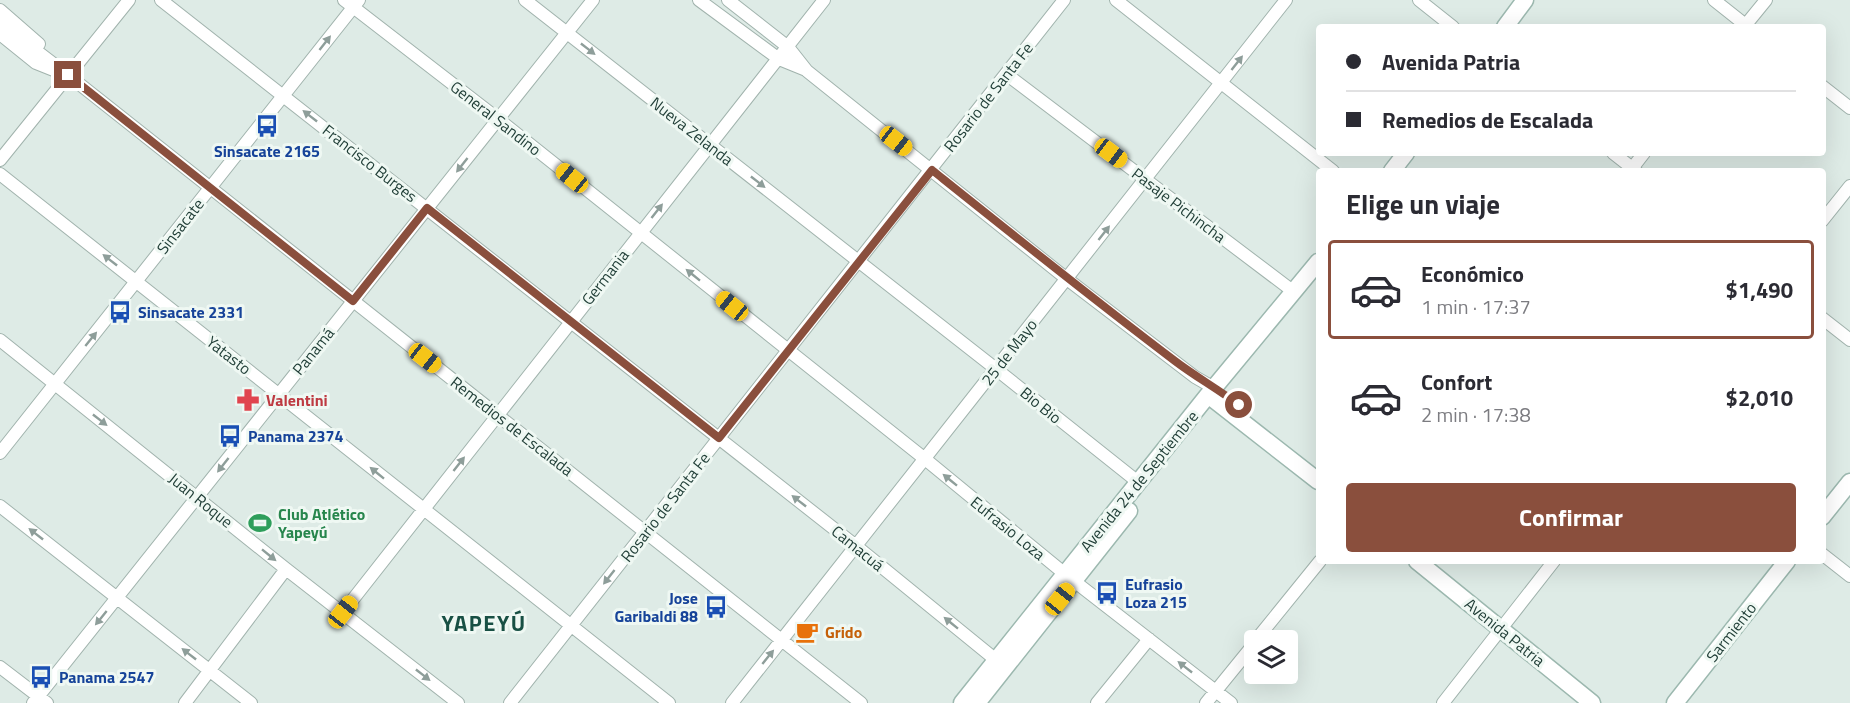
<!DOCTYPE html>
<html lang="es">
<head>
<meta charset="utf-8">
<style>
	body { margin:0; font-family:"Titillium Web",sans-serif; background:#f2f2f3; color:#2b2b33; height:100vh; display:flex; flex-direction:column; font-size:22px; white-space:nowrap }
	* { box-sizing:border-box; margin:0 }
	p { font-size:20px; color:#7c7c81 }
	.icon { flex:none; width:33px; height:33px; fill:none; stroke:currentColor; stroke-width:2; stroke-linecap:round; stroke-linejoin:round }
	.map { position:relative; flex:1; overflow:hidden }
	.details { position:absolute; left:1316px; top:168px; width:510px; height:396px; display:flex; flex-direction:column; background:#fff; border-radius:6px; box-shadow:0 6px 24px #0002 }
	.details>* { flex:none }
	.top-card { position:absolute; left:1316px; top:24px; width:510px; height:132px; border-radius:6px; box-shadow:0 6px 24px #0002; display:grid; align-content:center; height:132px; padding:0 30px; background:#fff }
	.tools { position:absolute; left:1244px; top:630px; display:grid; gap:12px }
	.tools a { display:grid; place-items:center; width:54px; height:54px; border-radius:6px; background:#fff; box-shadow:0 6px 24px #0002; font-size:30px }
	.end { position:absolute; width:27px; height:27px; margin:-14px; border:8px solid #8a4f3d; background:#fff; box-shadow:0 0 0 3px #fff }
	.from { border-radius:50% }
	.car { position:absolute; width:18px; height:36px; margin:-18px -9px; border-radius:8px; box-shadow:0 0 4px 2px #0007; background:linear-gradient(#f5c518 24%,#345 0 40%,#f5c518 0 76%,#345 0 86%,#f5c518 0) }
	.top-card b { display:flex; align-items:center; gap:21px; height:57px; font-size:22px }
	.top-card b+b { border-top:2px solid #e1e1e2 }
	.top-card i { width:15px; height:15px; background:#2b2b33 }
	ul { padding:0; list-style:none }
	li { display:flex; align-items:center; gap:18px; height:99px; margin:0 12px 9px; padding:0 18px; border:3px solid transparent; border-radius:6px }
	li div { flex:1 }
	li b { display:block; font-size:22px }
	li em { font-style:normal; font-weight:700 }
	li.active { border-color:#8a4f3d }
	li>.icon { width:54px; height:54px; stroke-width:1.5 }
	h2 { padding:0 30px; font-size:27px; line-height:72px }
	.cta { display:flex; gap:12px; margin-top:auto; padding:12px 30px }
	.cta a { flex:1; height:69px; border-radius:6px; background:#8a4f3d; color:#fff; font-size:24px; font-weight:700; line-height:69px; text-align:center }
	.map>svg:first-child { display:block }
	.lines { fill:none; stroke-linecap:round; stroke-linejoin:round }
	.minor-casing { stroke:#a1b3ad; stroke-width:14 }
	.secondary-casing { stroke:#9cb8af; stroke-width:19 }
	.minor { stroke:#fff; stroke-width:12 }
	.secondary { stroke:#fff; stroke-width:16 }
	.oneway { fill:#8e9e9a }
	.route { stroke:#8a4f3d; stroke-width:8 }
	.labels { text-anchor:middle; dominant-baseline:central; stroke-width:6; stroke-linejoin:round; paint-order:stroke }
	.street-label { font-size:16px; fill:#1e3c35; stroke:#eff8f3 }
	.transit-label { font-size:16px; font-weight:bold; fill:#164399; stroke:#eff8f3; text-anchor:start }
	.health-label { font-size:16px; font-weight:bold; fill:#be3a42; stroke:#eff8f3; text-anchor:start }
	.leisure-label { font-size:16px; font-weight:bold; fill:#27864d; stroke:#eff8f3; text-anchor:start }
	.food-label { font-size:16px; font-weight:bold; fill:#c56008; stroke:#eff8f3; text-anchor:start }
	.district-label { font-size:22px; font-weight:bold; letter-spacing:1.5px; fill:#185044; stroke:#eff8f3 }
</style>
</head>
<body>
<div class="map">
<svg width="1850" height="703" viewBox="0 0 1850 703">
	<rect width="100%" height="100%" fill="#deebe6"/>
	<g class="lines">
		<g class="minor-casing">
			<path id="minor" d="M161,0l695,546 140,114
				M344,0l154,119 427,340 140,115 166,129
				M525,0l471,369 142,113
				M699,0l80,59 27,11
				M728,0l60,47 19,24 260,208 128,98 19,11
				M1116,0l217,171
				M1419,0l34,27
				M1714,0l34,27
				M0,10l39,34
				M0,23l68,52 793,628
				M1744,27l22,-27
				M0,34l36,29 20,8
				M1006,74l288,218
				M1822,86l28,22
				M1613,153l23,18
				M0,160l129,-160
				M1630,171l14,-18
				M0,174l669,529
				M1822,221l28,-35
				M1822,318l28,22
				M0,340l286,229 172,134
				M0,453l359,-453
				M0,506l251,197
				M1822,554l28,22
				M343,612l481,-612
				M1256,640l64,-79
				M0,667l47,36
				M33,703l560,-703
				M185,703l101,-134
				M510,703l554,-703
				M732,703l554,-703
				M1097,703l52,-64
				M1206,703l48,-59
				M1443,703l111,-142"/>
		</g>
		<g class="secondary-casing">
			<path id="secondary" d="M1505,27l20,-27
				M1392,171l14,-18
				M1208,395l110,86
				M1822,517l28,-35
				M1417,561l175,142
				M962,703l246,-308 110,-133
				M977,703l152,-192
				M1675,703l112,-142"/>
		</g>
		<use href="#minor" class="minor"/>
		<use href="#secondary" class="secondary"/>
	</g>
	<defs><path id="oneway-solid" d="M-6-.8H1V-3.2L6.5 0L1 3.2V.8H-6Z" transform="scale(1.5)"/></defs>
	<g class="oneway">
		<use href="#oneway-solid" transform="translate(325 43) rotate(-52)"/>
		<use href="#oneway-solid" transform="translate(588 49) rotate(38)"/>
		<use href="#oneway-solid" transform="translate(1237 63) rotate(-52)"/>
		<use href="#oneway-solid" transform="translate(310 116) rotate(-142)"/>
		<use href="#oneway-solid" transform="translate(462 165) rotate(128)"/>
		<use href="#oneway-solid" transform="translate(758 182) rotate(38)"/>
		<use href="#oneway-solid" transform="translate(657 211) rotate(-52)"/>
		<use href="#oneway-solid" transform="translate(1104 233) rotate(-52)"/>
		<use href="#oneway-solid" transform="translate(110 260) rotate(-142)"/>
		<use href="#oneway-solid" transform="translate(693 275) rotate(-141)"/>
		<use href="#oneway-solid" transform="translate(91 339) rotate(-51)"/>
		<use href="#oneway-solid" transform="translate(100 420) rotate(38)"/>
		<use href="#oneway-solid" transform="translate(459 464) rotate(-52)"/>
		<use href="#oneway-solid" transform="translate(223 465) rotate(128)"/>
		<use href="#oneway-solid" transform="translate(377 473) rotate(-141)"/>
		<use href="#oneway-solid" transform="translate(950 480) rotate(-141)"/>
		<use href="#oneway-solid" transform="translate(799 501) rotate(-142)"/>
		<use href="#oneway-solid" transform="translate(36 534) rotate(-142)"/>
		<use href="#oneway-solid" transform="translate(269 555) rotate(39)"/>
		<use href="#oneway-solid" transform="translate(609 577) rotate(128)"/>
		<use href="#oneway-solid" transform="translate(101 618) rotate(129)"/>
		<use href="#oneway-solid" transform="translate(951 623) rotate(-141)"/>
		<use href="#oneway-solid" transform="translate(189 654) rotate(-142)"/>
		<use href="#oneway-solid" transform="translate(768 657) rotate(-51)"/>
		<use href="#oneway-solid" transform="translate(1185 667) rotate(-142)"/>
		<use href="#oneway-solid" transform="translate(423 675) rotate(38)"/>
	</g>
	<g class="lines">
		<path class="route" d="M68,75l285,226 74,-93 292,230 213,-268c80,64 161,129 243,191 21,16 43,28 64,44"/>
	</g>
	<defs>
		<g id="bus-bare" transform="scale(1.8)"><path d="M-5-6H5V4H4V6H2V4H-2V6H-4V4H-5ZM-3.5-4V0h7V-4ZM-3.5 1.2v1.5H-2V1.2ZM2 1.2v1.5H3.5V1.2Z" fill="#1a4fb4" stroke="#eff8f3" stroke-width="2.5" paint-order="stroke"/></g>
		<g id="pharmacy-bare" transform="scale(1.8)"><path d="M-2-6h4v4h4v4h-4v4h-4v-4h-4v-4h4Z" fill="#e0444e" stroke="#eff8f3" stroke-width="2.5" paint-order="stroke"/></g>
		<g id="stadium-bare" transform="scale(1.8)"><path d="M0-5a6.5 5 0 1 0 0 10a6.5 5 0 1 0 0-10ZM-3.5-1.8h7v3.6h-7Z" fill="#2e9e5b" stroke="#eff8f3" stroke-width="2.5" paint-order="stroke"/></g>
		<g id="cafe-bare" transform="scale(1.8)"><path d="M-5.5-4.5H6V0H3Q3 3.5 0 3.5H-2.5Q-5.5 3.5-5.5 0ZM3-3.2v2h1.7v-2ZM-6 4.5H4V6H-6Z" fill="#e8710a" stroke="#eff8f3" stroke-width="2.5" paint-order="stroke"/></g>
	</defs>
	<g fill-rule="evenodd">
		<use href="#bus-bare" x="267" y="126"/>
		<use href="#bus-bare" x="120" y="312"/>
		<use href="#pharmacy-bare" x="248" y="400"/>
		<use href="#bus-bare" x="230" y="436"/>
		<use href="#stadium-bare" x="260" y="523"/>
		<use href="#bus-bare" x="1107" y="593"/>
		<use href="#bus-bare" x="716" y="607"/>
		<use href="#cafe-bare" x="807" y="632"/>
		<use href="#bus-bare" x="41" y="677"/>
	</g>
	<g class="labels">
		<g class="street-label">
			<text transform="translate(988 97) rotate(-52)">Rosario de Santa Fe</text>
			<text transform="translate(496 118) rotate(38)">General Sandino</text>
			<text transform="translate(692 131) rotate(38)">Nueva Zelanda</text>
			<text transform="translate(370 163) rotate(38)">Francisco Burges</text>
			<text transform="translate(1179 205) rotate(37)">Pasaje Pichincha</text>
			<text transform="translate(180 226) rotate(-52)">Sinsacate</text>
			<text transform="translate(605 277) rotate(-52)">Germania</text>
			<text transform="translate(313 351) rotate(-51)">Panamá</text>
			<text transform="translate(1009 352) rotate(-52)">25 de Mayo</text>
			<text transform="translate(229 355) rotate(38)">Yatasto</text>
			<text transform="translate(1041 405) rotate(39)">Bio Bio</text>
			<text transform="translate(512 426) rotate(38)">Remedios de Escalada</text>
			<text transform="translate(1139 481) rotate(-51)">Avenida 24 de Septiembre</text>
			<text transform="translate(201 500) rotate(39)">Juan Roque</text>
			<text transform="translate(665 507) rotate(-52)">Rosario de Santa Fe</text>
			<text transform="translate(1008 528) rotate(39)">Eufrasio Loza</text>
			<text transform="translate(858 548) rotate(39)">Camacuá</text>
			<text transform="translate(1505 632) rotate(39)">Avenida Patria</text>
			<text transform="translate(1731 632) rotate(-52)">Sarmiento</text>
		</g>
		<g class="transit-label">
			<text x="267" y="151" text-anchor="middle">Sinsacate 2165</text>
			<text x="138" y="312">Sinsacate 2331</text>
			<text x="248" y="436">Panama 2374</text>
			<text x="1125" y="584">Eufrasio<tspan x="1125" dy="18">Loza 215</tspan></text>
			<text x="698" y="598" text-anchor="end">Jose<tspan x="698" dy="18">Garibaldi 88</tspan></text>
			<text x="59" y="677">Panama 2547</text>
		</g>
		<g class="health-label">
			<text x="266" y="400">Valentini</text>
		</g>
		<g class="leisure-label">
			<text x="278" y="514">Club Atlético<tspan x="278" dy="18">Yapeyú</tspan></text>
		</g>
		<g class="food-label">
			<text x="825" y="632">Grido</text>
		</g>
		<g class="district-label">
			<text x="484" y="623">YAPEYÚ</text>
		</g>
	</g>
</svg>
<div class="tools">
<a><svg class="icon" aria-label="layers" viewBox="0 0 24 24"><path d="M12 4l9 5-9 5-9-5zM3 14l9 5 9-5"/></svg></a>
</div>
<i class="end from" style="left:1239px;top:405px"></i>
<i class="end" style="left:68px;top:75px"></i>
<i class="car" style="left:896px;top:141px;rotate:128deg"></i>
<i class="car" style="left:1111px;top:153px;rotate:127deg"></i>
<i class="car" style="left:572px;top:178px;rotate:309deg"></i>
<i class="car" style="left:732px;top:306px;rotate:309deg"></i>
<i class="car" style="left:425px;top:358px;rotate:128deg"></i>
<i class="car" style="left:1060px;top:599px;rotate:39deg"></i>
<i class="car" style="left:343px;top:612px;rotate:38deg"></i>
<div class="top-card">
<b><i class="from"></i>Avenida Patria</b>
<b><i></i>Remedios de Escalada</b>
</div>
<section class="details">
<h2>Elige un viaje</h2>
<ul>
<li class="active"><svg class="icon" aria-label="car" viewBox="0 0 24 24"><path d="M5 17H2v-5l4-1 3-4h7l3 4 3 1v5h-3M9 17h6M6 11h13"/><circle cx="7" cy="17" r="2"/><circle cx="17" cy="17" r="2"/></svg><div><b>Económico</b><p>1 min · 17:37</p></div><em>$1,490</em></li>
<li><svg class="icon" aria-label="car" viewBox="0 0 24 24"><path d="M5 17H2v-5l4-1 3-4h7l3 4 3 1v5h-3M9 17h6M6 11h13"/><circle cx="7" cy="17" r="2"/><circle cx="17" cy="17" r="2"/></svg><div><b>Confort</b><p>2 min · 17:38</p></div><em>$2,010</em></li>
</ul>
<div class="cta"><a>Confirmar</a></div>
</section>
</div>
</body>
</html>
